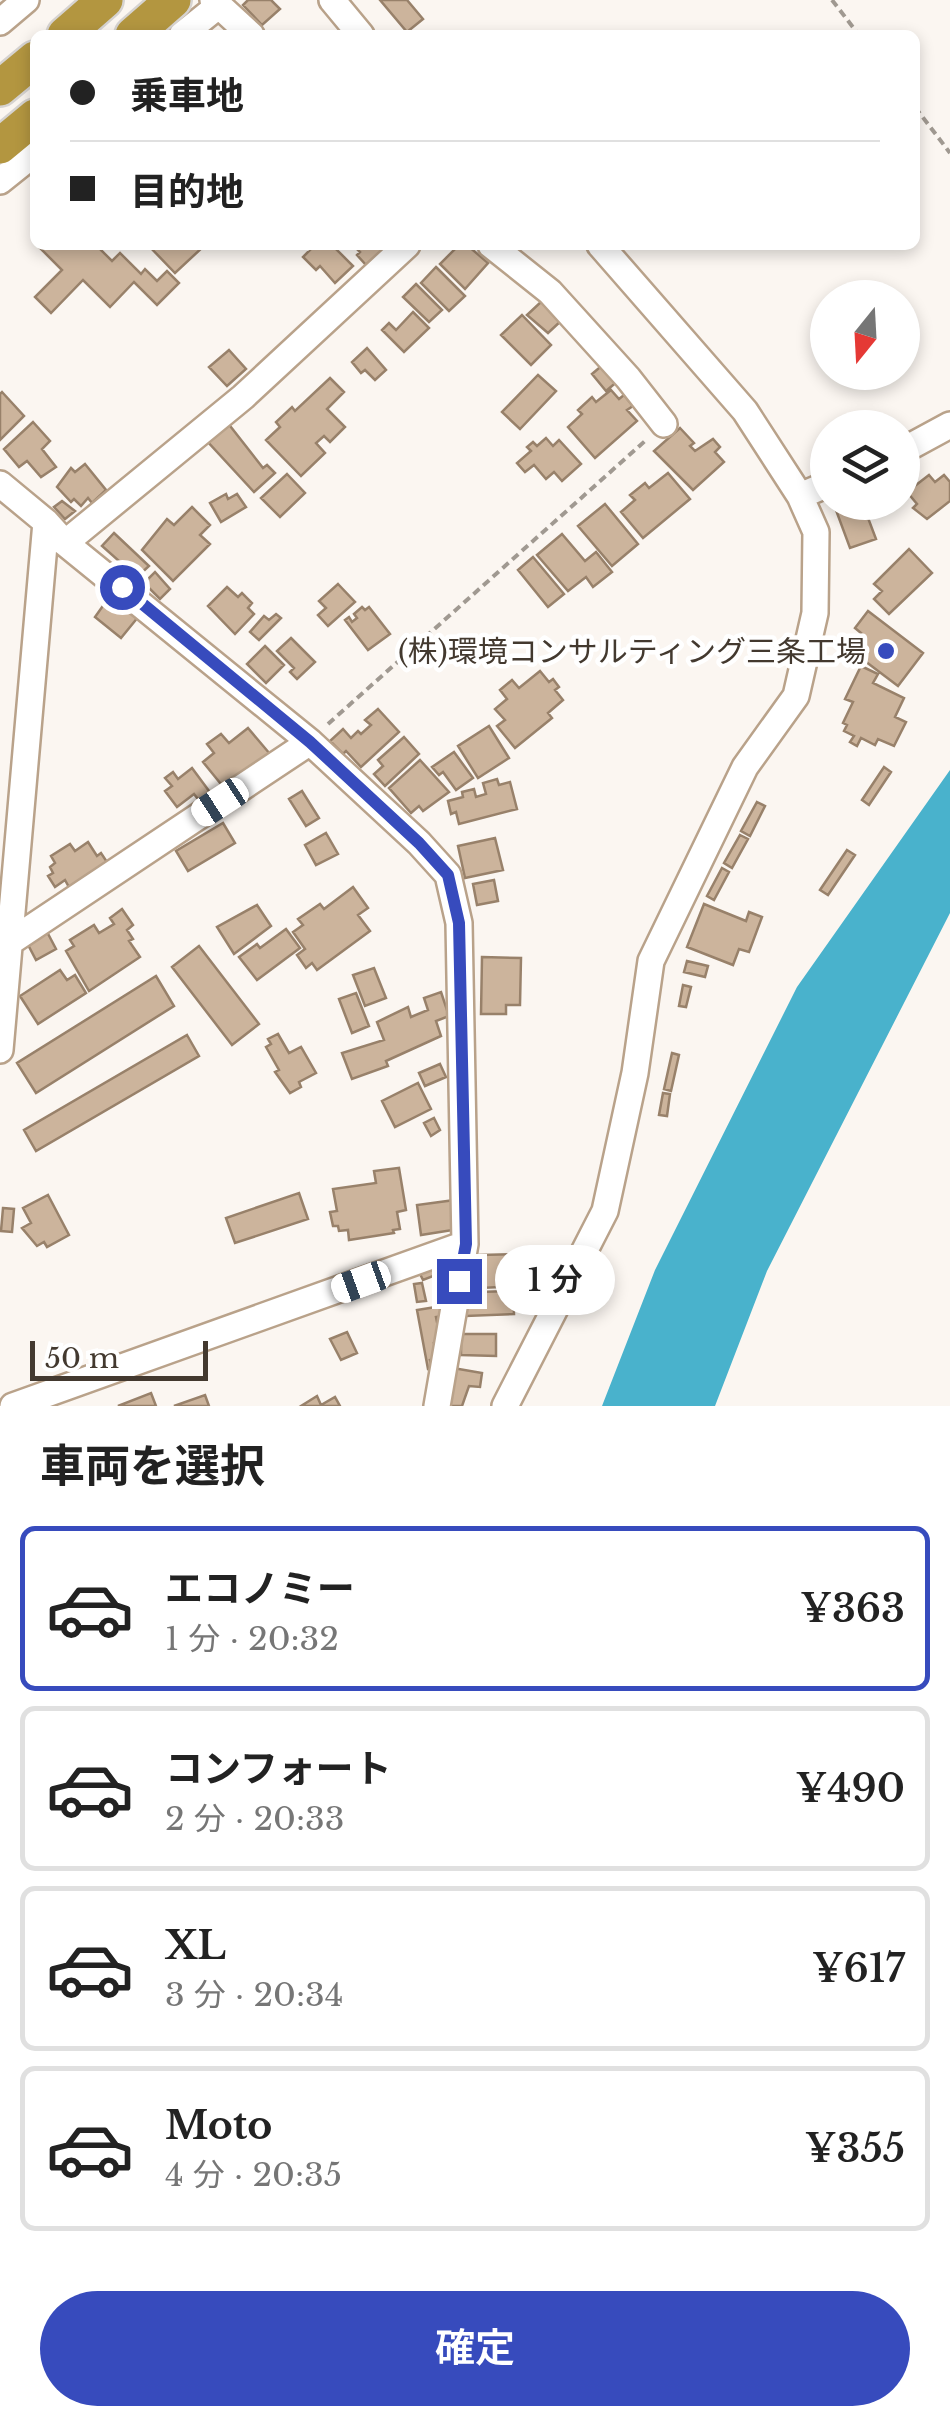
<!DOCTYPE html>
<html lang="ja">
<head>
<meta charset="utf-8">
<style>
	body { margin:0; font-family:"Libre Baskerville","Noto Sans JP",serif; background:#f6f6f6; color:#222; height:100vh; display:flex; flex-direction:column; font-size:38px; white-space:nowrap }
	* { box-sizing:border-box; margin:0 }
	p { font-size:32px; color:#767676 }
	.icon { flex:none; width:55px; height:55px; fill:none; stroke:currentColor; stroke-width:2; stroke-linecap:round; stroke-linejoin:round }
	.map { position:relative; height:1406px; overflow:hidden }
	.drawer { display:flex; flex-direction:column; background:#fff; flex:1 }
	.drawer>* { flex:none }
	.banner { position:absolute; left:30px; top:30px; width:890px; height:220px; border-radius:15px; box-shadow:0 5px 15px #0003; display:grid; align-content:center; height:220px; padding:0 40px; background:#fff }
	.needle { width:65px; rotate:198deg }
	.controls { position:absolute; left:810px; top:280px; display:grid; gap:20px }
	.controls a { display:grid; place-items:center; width:110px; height:110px; border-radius:50%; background:#fff; box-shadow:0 5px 15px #0003; font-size:50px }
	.scale { position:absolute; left:30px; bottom:25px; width:178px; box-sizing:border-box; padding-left:10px; border:5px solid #43392f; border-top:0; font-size:28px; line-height:35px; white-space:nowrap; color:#43392f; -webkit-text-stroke:8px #fff; paint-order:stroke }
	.end { position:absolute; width:45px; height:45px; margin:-22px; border:12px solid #374bbd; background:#fff; box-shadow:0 0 0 5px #fff }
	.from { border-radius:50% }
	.bubble { position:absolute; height:70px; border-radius:35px; background:#fff; box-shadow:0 5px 15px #0003; font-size:32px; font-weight:600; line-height:70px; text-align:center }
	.car { position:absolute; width:30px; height:60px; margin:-30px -15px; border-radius:12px; box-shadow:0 0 8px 2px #0007; background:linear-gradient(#fff 24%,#345 0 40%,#fff 0 76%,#345 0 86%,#fff 0) }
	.banner b { display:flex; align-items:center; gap:35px; height:95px; font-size:38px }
	.banner b+b { border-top:2px solid #e0e0e0 }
	.banner i { width:25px; height:25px; background:#222 }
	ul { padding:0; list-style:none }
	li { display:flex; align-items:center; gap:30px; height:165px; margin:0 20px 15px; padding:0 20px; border:5px solid #e0e0e0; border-radius:15px }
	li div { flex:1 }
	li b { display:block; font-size:38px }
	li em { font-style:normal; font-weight:600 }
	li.current { border-color:#374bbd }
	li>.icon { width:90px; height:90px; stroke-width:1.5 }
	h2 { padding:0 40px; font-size:45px; line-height:120px }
	.action { display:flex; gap:20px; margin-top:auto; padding:20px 40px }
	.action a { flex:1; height:115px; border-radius:60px; background:#374bbd; color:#fff; font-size:40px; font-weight:600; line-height:115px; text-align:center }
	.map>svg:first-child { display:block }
	.water { fill:#49b2cc }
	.building { fill:#ccb49c; stroke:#98816a; stroke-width:2.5 }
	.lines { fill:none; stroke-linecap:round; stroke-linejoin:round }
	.minor-casing { stroke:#b9a28a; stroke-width:30 }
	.highway-casing { stroke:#d6d3d1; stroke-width:40 }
	.path { stroke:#a09991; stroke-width:4; stroke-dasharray:8 5; stroke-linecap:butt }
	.minor { stroke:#fff; stroke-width:25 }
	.highway { stroke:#b39640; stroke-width:35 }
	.route { stroke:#374bbd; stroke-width:12 }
	.poi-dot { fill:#374bbd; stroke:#fff; stroke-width:4 }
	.labels { text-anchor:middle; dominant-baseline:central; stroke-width:9; stroke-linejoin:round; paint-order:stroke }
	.poi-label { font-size:30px; fill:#43392f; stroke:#fff; text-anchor:end }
</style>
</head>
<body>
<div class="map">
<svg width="950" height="1406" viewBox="0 0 950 1406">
	<rect width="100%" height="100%" fill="#fbf6f1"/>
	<path class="water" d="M950,770v143l-183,358 -52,135h-113l53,-136 142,-283z"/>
	<path class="building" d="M248,0h23l9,9 -18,16 -19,-20z
		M380,0h27l16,19 -16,13z
		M37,245h59l16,16 8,-8 21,21 4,-5 12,12 10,-10 12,12 -22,22 -23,-23 -24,25 -27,-27 -32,33 -16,-16 27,-27z
		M148,245h57l-30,28z
		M305,245h27l21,21 -18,17 -15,-17 -4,4 -13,-13 7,-7z
		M353,245h35l-22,20 -9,-10 3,-3z
		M459,245h8l21,18 -23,26 -25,-25z
		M436,267l29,29 -16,15 -28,-28z
		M416,284l26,26 -13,12 -26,-25z
		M542,301l20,19 -14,13 -21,-18z
		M413,312l16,16 -25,24 -22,-22 7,-7 7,7z
		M522,315l29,30 -20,20 -30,-30z
		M367,348l19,22 -11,10 -10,-10 -4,3 -9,-11z
		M229,350l17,19 -19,17 -18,-19z
		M605,363l14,17 -13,11 -14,-17z
		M538,375l18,16 -36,38 -18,-17z
		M330,378l14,14 -17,17 18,18 -15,15 -6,-6 -8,7 9,10 -24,23 -35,-36 14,-13 -4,-5 16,-15 3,4z
		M611,390l8,9 5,-4 9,11 -6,4 10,11 -42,37 -27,-31 14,-13 -4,-4 14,-13 4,5z
		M2,392l22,24 -24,24v-46z
		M33,422l17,19 -8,8 14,18 -15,10 -14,-16 -8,6 -15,-18z
		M227,422l36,46 4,-3 8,8 -21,19 -47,-51z
		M680,428l14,15 -4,3 5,5 18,-12 7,8 -5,5 9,10 -31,28 -39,-39z
		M546,438l7,8 6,-6 22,24 -19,17 -8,-9 -8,7 -12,-14 -9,7 -8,-9 14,-12 -4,-4 6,-5 4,4z
		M85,464l21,26 -14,13 -4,-5 -7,8 -7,-7 -3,3 -14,-15 14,-19 4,4z
		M668,473l22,26 -47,39 -22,-26 14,-12 -5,-5 15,-12 4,5z
		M287,474l18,19 -25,24 -19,-19z
		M929,475l6,7 9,-7 6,7v19l-23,18 -14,-11 4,-4 -10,-12z
		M226,494l2,5 9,-5 9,13 -25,15 -11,-19z
		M62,501l13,10 -10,8 -11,-12z
		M833,502h29l14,37 -26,9z
		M605,504l33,40 -26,22 -34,-40z
		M192,507l18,18 -10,10 10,9 -37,37 -31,-31 25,-31 7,6z
		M114,533l35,33 -12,11 -35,-31z
		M562,534l23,27 11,-9 16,20 -19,15 -7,-10 -18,14 -31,-36z
		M909,549l23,24 -43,41 -15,-15 8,-8 -8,-7z
		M533,557l31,37 -16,13 -30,-37z
		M155,572l15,17 -10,10 -16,-16z
		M338,584l17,18 -27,24 -10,-11 8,-7 -7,-7z
		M227,587l11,10 4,-4 10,10 -4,5 6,6 -19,20 -27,-28z
		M112,593l27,23 -18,22 -26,-21z
		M362,607l3,3 4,-3 21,27 -22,16 -23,-30 4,-3 3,5 5,-4 -3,-4z
		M868,611l55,42 -25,33 -49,-37 12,-16 -6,-5z
		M276,614l5,4 -22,22 -9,-8 14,-16 5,4z
		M291,638l24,24 -18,17 -7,-7 4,-4 -17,-17z
		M265,646l19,19 -18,18 -19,-19z
		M861,666l17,8 -5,9 31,15 -9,19 11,5 -12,24 -16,-7 -3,6 -14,-7 -4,8 -7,-4 4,-6 -10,-5 3,-6 -4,-2 10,-21 -8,-3z
		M540,671l9,11 4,-3 6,8 -4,3 8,10 -15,13 4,5 -37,30 -18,-22 8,-6 -10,-11 12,-10 -7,-9 12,-10 7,8z
		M378,709l21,23 -38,35 -15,-16 -3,3 -13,-13 13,-12 8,9 7,-7 3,3 10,-9 -6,-5z
		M489,726l20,32 -31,20 -20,-32z
		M248,728l22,26 -45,35 -22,-27 11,-9 -7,-9 14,-10 8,9z
		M404,737l15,17 -34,32 -11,-12 9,-8 -5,-6z
		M454,752l19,26 -17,12 -13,-18 -4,3 -7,-8z
		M420,760l29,32 -26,19 -4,-5 -8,7 -22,-25z
		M884,767l7,5 -22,33 -7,-5z
		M192,768l20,27 -11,8 -7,-9 -17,13 -12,-16 7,-5 -7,-8 8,-6 5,7z
		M497,779l2,6 11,-3 7,27 -58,15 -3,-12 -5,2 -3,-13 15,-4 -1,-5 12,-3 2,8 10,-3 -3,-11z
		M302,791l17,27 -13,8 -17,-27z
		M757,802l8,4 -15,30 -9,-5z
		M223,823l12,20 -47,28 -12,-20z
		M326,833l12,21 -22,11 -11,-20z
		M740,835l8,4 -16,29 -8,-5z
		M495,838l8,32 -38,8 -7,-32z
		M88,842l9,14 4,-3 8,12 -39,24 -5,-9 -10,7 -7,-11 5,-3 -3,-6 5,-4 -4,-7 19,-12 5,7z
		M847,850l8,5 -27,40 -8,-5z
		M722,868l7,4 -15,28 -7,-4z
		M494,880l4,21 -21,4 -4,-21z
		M353,887l15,21 -10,7 12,16 -53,39 -5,-7 -6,5 -9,-13 8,-6 -12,-17 10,-7 -5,-6 22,-15 4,5z
		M704,904l42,17 3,-9 13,5 -13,35 -10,-3 -6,16 -46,-18z
		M257,905l14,21 -37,28 -17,-27z
		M122,909l11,16 -6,5 6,9 -4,2 11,16 -51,34 -23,-40 8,-5 -4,-6 24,-15 5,8 15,-9 -4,-6z
		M45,928l11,21 -20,11 -11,-21z
		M286,929l14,19 -43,32 -18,-23 18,-13 3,4z
		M199,946l60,78 -27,21 -60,-78z
		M482,957l39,1 -1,47h-14v9h-25z
		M687,961l21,5 -3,11 -21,-5z
		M374,968l12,30 -21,8 -12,-31z
		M60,970l7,10 8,-5 11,18 -48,31 -18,-28z
		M156,976l18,30 -138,87 -19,-30z
		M683,985l8,2 -5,20 -7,-1z
		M441,992l8,24 -13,5 5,15 -55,25 2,5 -36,13 -10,-26 42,-13 -7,-18 31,-15 3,10 17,-7 -4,-12z
		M356,993l13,33 -17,7 -13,-34z
		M278,1034l11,19 12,-6 15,26 -17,9 2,5 -11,6 -15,-21 4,-2 -13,-23 5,-3 -3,-5z
		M187,1035l12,21 -163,95 -12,-21z
		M672,1053l7,2 -8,36 -7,-2z
		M440,1064l6,13 -21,9 -6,-13z
		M418,1083l13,26 -36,18 -13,-26z
		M663,1093l7,1 -3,22 -8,-1z
		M434,1118l6,12 -9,6 -7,-13z
		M399,1168l7,42 -9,2 3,17 -7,1 1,3 -45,7 -1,-10 -9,1 -1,-5h-5l-3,-14 7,-1 -4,-22 43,-6 -2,-12z
		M299,1193l9,26 -73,24 -9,-25z
		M48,1195l21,40 -22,12 -3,-5 -7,4 -15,-18 9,-5 -8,-15z
		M455,1200l4,29 -38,6 -4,-30z
		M3,1208l11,1 -2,23 -11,-1z
		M522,1254l1,32 -42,2 -1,-33z
		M443,1265l3,6 -23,9 -3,-6z
		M422,1283l4,18 -9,1 -3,-18z
		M513,1291l1,23 -48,2 -1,-16h15l-1,-8z
		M442,1306l1,10 -7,1 5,25 -7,1 3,16 -7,1 2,8 -4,1 -11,-59z
		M347,1332l10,21 -16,7 -11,-21z
		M461,1334h35v22l-35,-1z
		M453,1368l29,5 -2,14 -11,-1 -7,20h-15z
		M151,1393l5,13h-38z
		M205,1395l4,11h-35z
		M317,1396l4,9 14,-8 5,9h-39z"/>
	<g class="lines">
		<g class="minor-casing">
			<path id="minor" d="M213,0l38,35
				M332,0l29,35
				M0,22l26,-22
				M182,35l36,-29
				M0,181l35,-28
				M491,245l59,47 78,86 36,46
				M902,451l48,-26
				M0,484l46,38 19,21 245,199 109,101 29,32 11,48 6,321 -28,162
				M800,496l28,-12
				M65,543l178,-146 164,-152
				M10,942l300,-200
				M0,1050l46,-528
				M13,1406l452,-162
				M505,1406l100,-195 30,-138 16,-112 94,-194 51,-71 19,-83 1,-81 -16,-36 -55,-85 -145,-166"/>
		</g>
		<g class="highway-casing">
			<path id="highway" d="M65,35l40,-35
				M133,35l40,-35
				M0,88l35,-29
				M0,146l35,-29"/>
		</g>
		<path class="path" d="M832,0l27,35
			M915,107l35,46
			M328,724l317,-283"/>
		<use href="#minor" class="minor"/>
		<use href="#highway" class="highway"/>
	</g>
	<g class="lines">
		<path class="route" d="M122,587l188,155 109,101 29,32 11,48 7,321 -7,37"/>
	</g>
	<circle class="poi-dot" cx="886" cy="651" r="10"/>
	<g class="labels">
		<g class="poi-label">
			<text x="866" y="651">(株)環境コンサルティング三条工場</text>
		</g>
	</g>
</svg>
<div class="controls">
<a><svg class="needle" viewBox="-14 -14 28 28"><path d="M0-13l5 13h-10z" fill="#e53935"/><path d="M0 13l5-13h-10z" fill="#767676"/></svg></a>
<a><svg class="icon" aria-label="layers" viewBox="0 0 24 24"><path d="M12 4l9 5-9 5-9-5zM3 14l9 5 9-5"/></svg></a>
</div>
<div class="scale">50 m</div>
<i class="end from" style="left:122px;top:587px"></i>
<i class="end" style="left:459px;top:1281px"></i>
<div class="bubble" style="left:495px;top:1245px;width:120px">1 分</div>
<i class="car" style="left:220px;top:802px;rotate:237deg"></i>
<i class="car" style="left:361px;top:1282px;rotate:250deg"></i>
<div class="banner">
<b><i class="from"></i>乗車地</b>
<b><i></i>目的地</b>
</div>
</div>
<section class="drawer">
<h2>車両を選択</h2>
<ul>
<li class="current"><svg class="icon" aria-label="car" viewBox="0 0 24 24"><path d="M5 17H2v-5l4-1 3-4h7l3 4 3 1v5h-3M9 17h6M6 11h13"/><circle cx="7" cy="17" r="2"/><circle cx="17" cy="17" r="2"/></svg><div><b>エコノミー</b><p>1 分 · 20:32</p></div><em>¥363</em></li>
<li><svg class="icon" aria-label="car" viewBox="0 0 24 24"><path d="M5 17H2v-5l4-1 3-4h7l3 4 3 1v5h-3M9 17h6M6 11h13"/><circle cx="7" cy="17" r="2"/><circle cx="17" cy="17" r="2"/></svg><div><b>コンフォート</b><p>2 分 · 20:33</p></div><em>¥490</em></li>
<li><svg class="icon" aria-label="car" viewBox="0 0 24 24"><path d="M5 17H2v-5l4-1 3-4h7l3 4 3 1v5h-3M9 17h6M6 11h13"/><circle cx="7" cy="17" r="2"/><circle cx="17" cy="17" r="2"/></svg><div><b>XL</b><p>3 分 · 20:34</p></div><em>¥617</em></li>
<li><svg class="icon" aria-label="car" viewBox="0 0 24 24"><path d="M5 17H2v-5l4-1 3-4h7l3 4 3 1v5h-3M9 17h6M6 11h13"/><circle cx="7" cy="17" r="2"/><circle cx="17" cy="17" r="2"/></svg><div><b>Moto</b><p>4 分 · 20:35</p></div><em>¥355</em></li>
</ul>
<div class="action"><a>確定</a></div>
</section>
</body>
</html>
